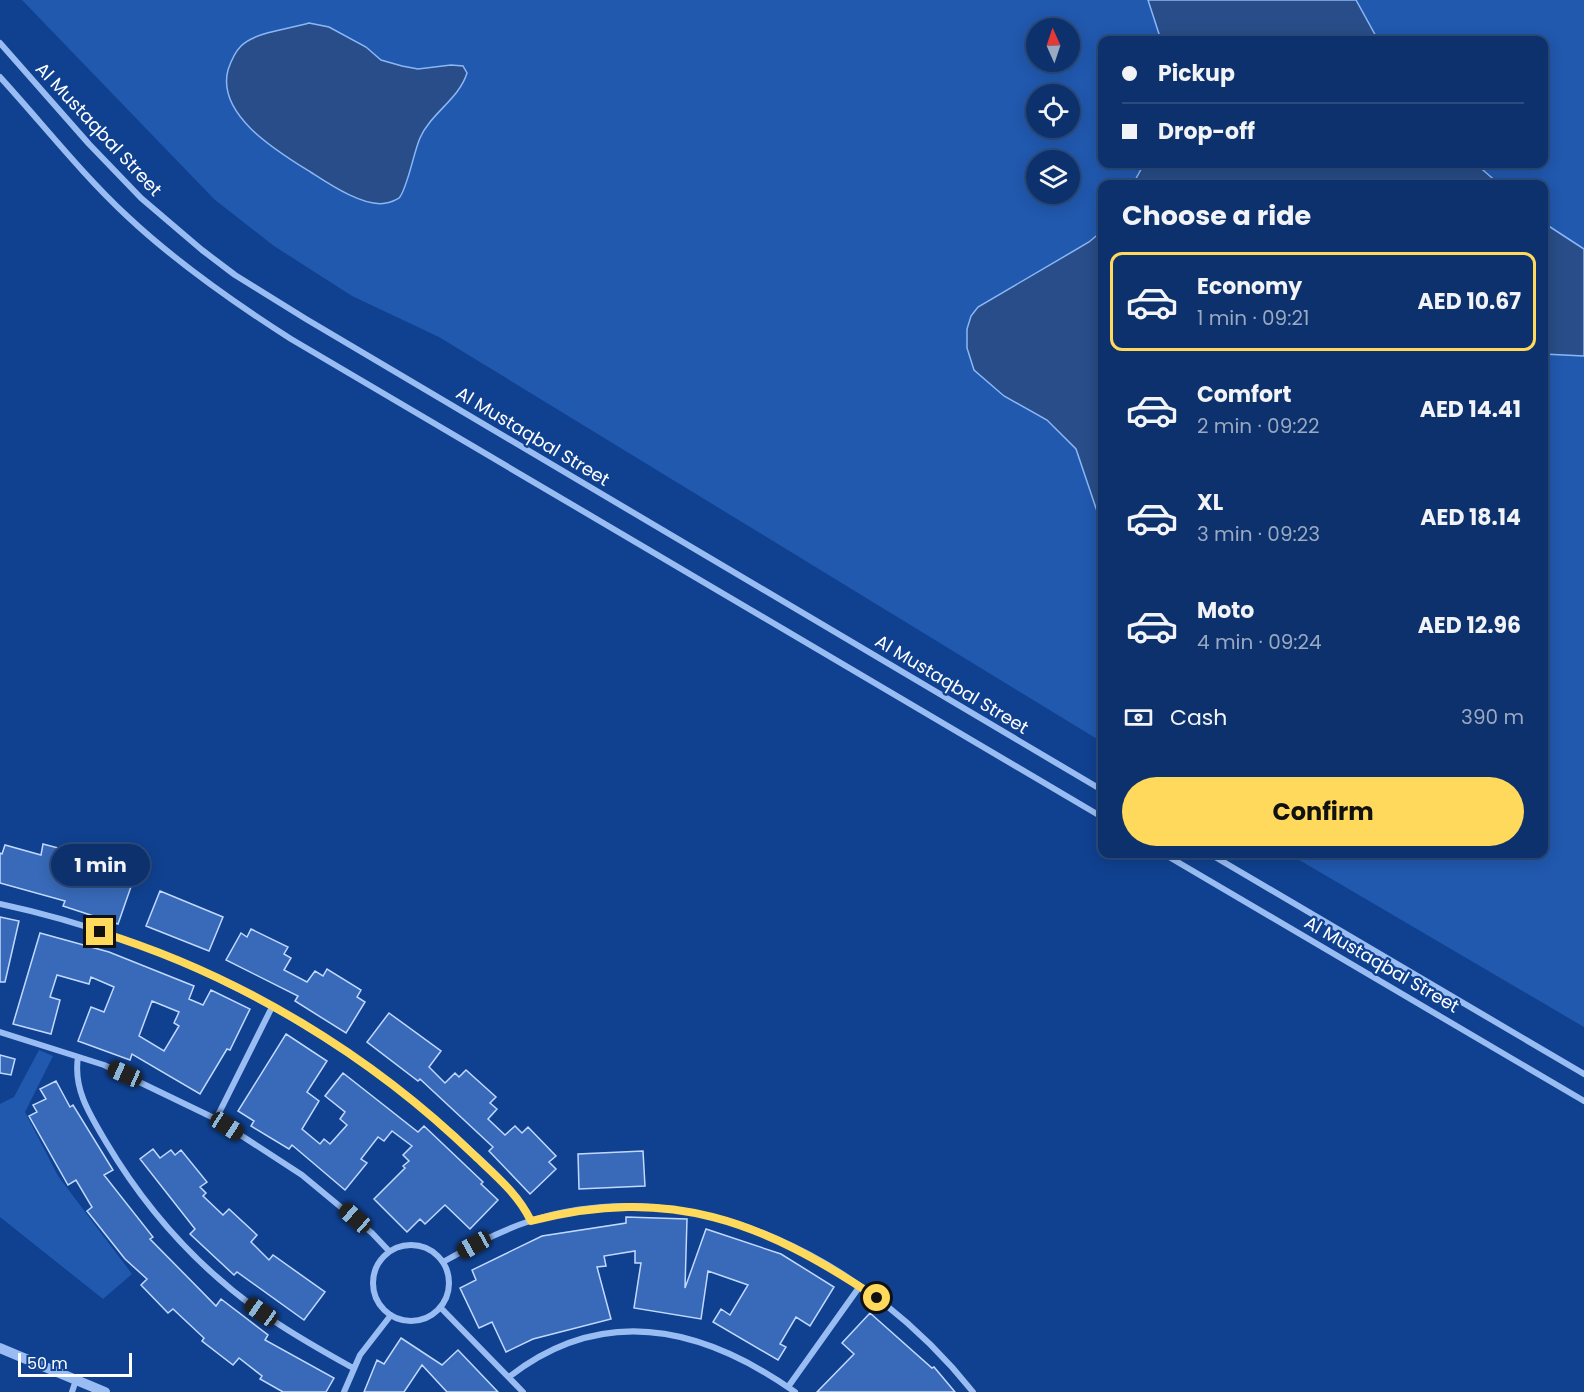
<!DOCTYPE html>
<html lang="en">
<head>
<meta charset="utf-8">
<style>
	body { margin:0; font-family:Poppins,sans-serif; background:#153972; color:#f1f3f6; height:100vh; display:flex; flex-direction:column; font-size:22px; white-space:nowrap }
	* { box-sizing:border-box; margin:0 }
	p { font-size:20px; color:#9aa9c2 }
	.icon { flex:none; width:33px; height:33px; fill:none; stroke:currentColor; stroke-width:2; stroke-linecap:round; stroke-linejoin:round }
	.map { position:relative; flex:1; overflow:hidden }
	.drawer { position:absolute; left:1098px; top:180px; width:450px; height:678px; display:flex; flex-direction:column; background:#0c316c; border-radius:12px; box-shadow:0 3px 15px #0003,0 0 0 2px #2c4c7f }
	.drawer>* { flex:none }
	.top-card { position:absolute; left:1098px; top:36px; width:450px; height:132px; border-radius:12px; box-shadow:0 3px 15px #0003,0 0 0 2px #2c4c7f; display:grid; align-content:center; height:132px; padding:0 24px; background:#0c316c }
	.needle { width:39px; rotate:357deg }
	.fabs { position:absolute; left:1026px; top:18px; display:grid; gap:12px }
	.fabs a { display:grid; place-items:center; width:54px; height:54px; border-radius:50%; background:#0c316c; box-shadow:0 3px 15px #0003,0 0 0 2px #2c4c7f; font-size:30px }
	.scale { position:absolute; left:18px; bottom:15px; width:114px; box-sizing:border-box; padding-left:6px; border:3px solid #fff; border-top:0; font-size:16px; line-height:21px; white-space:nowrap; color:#fff; -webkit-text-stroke:4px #104190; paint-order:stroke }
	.end { position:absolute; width:27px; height:27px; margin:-14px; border:8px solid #ffd95b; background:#111; box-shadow:0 0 0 3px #111 }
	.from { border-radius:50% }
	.bubble { position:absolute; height:42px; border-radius:21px; background:#0c316c; box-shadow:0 3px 15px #0003,0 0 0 2px #2c4c7f; font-size:20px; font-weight:700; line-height:42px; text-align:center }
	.car { position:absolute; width:18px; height:36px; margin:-18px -9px; border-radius:8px; box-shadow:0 0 4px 2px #0007; background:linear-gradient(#222 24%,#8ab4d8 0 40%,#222 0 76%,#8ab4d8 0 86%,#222 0) }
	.top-card b { display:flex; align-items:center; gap:21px; height:57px; font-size:22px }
	.top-card b+b { border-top:2px solid #2c4c7f }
	.top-card i { width:15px; height:15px; background:#f1f3f6 }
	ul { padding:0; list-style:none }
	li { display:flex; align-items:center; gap:18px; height:99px; margin:0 12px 9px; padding:0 12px; border:3px solid transparent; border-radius:12px }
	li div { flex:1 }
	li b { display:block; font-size:22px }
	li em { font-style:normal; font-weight:700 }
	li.selected { border-color:#ffd95b }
	li>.icon { width:54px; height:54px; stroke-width:1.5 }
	h2 { padding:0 24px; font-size:27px; line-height:72px }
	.pay { display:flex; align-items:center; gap:15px; height:66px; padding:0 24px; font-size:22px }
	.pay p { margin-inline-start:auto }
	.cta { display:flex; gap:12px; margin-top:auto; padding:12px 24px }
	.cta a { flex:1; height:69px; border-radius:36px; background:#ffd95b; color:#111; font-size:24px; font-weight:700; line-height:69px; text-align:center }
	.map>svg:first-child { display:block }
	.green { fill:#2159af; fill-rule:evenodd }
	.water { fill:#284d88; stroke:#8bb7f7; stroke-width:1.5 }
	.building { fill:#386ab9; stroke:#c1d9fe; stroke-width:1.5; fill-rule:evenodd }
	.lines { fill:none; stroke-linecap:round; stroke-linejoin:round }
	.minor { stroke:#99bdf3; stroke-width:6 }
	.tertiary { stroke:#99bdf3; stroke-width:10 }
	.route { stroke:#ffd95b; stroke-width:8 }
	.labels { text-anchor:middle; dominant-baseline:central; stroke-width:4.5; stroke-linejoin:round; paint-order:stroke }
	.street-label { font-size:18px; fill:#fff; stroke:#104190 }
</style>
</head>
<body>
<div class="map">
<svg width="1584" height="1392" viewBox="0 0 1584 1392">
	<rect width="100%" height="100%" fill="#104190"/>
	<path class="green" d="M22,0h1562v1027l-295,-173h255v-670h-442v558l-663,-405 -87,-41 -78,-50 -60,-47zM1036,28h34v34h-34zM1102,40h442v124h-442zM1036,94h34v34h-34zM1036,160h34v34h-34z
		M39,1050l14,6 -28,56 33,64 74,98 -29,25 -103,-82v-113l14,-7z"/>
	<path class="water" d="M1148,0h208l22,40h-217z
		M309,23l20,4 37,20 15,13 21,6 16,3 33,-4 12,1 4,7c-8,26 -36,40 -47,65 -6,13 -13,52 -21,60 -3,2 -10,5 -13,5 -21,5 -57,-19 -74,-30 -32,-20 -96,-57 -84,-103 3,-9 6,-17 13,-24 14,-14 48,-17 68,-23z
		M1144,164h332l23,20h-366z
		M1544,223l40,26v107l-40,-2z
		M1102,231v295l-26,-77 -29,-29 -43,-24 -30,-26 -7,-22v-19l4,-13 7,-9 111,-65z"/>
	<path class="building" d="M43,844l19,5 -5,18 27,8 3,-9 46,15 -15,43 -55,-18 2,-5 -65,-18v-30l2,1 3,-9 36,10z
		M160,891l63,26 -14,34 -63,-25z
		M0,917l19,4 -14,61h-5z
		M251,929l37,18 -4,7 7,4 -7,12 23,12 8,-11 8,5 4,-7 34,21 -4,7 8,5 -19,31 -51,-32 3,-5 -72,-36 15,-27 6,4z
		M40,933l69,19 85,34 -5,13 14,6 8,-15 39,19 -20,41 -3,-1 -27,45 -68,-40 -2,6 -52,-19 13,-34 13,5 10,-25 -23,-10 -2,7 -32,-9 -7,22 10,3 -9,34 -38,-10zM152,1001l27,11 -5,11 5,3 -15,25 -25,-15z
		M389,1013l52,38 -12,16 16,16 10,-10 4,4 7,-7 30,27 -6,6 7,6 -9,10 17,16 10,-9 7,7 6,-6 28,29 -7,6 7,7 -26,25 -41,-43 4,-4 -73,-68 -2,2 -51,-39z
		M286,1034l41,27 -20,31 12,9 -17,28 18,15 4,-5 6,5 17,-19 -7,-6 5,-7 -20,-16 18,-23 75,59 6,-6 59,56 -2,2 17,16 -28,29 -25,-24 -20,19 -5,-5 -13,13 -33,-33 31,-31 -2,-2 6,-5 -6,-6 9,-9 -20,-15 -8,10 -6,-4 -17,22 6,4 -22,27 -53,-45 -3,4 -38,-23 3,-5 -16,-10z
		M0,1055l15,4 -4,16 -11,-2z
		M56,1081l14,26 3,-2 40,65 -9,5 49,62 -3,2 66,67 5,-7 47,36 -3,5 69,38 -8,14h-43l-23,-13 2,-3 -23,-18 -6,7 -31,-24 2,-3 -31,-29 -5,4 -27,-28 6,-6 -22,-20 -38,-48 5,-4 -16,-27 -8,5 -39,-69 8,-4 -4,-7 13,-6 -6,-10z
		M153,1149l7,9 11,-8 4,5 6,-5 26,32 -7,5 6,6 -3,3 20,19 6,-6 28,26 -6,7 18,18 4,-5 52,37 -21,28 -67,-48 -3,3 -44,-41 5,-5 -55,-70z
		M643,1151l2,35 -66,3 -1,-35z
		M626,1217l61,2 -2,69 21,-59 75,25 53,33 -24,39 -14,-9 -16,27 6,3 -8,13 -65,-38 8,-13 9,6 18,-30 -40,-14 -7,48 -67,-11 7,-45h-6v-12l-31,5 2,10 -9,1 14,52 -78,20 -27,13 -14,-30 -13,6 -19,-40 16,-8 -4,-10 70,-34 84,-13z
		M870,1313l62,55 2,-1 21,25h-138l37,-38 -12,-11z
		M401,1338l41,27 16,-15 40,42h-51l-25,-27 -18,27h-40l13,-32 7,4z"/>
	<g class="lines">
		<path class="minor" d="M0,43l89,101 52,54 61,52 33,25 71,44 796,471
			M0,77c42,46 81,96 127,139 50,47 106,86 164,123l811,478
			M1164,854l420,247
			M1210,854l374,220
			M0,904c169,36 327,119 456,233 27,25 59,51 75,84
			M0,1032l104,33 112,54 86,56 70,58 17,18
			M78,1057c-5,32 12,58 28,85 42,71 99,133 168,179 25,17 52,32 79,47
			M216,1119l56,-112
			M373 1283a38 38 0 1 1 76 0a38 38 0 1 1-76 0Z
			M443,1262c28,-16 56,-31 87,-41 167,-53 340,42 443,171
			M441,1308l82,84
			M509,1377c95,-74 194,-50 286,15
			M788,1387l72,-101
			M72,1392l4,-12
			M344,1392l16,-37 31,-40"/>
		<path class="tertiary" d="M0,1348l105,44"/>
	</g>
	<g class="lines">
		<path class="route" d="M100,932c139,43 271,123 375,224 21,20 43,38 56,65 139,-36 231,0 346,77"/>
	</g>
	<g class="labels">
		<g class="street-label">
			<text transform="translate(99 129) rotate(47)">Al Mustaqbal Street</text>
			<text transform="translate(533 436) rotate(31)">Al Mustaqbal Street</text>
			<text transform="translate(952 684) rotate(31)">Al Mustaqbal Street</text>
			<text transform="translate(1382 964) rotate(30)">Al Mustaqbal Street</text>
		</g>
	</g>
</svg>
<div class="fabs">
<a><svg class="needle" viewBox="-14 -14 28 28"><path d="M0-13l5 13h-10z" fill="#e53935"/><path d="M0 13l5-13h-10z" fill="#9aa9c2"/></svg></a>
<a><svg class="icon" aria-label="locate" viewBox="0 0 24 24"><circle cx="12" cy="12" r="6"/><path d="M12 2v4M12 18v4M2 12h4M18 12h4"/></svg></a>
<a><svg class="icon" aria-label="layers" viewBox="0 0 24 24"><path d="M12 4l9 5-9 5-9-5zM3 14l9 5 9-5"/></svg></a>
</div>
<div class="scale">50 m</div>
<i class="end from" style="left:877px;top:1298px"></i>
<i class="end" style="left:100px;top:932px"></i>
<div class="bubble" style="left:51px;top:844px;width:99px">1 min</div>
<i class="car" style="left:125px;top:1074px;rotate:294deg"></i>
<i class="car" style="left:227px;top:1126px;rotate:123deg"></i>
<i class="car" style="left:355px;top:1218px;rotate:311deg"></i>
<i class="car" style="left:474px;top:1245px;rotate:241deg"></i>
<i class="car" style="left:261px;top:1312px;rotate:305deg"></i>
<div class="top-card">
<b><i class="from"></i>Pickup</b>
<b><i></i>Drop-off</b>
</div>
<section class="drawer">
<h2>Choose a ride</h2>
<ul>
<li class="selected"><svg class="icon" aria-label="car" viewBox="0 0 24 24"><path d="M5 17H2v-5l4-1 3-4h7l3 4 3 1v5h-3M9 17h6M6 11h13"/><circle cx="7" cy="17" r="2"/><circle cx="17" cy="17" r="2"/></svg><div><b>Economy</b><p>1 min · 09:21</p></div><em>AED 10.67</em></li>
<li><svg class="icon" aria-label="car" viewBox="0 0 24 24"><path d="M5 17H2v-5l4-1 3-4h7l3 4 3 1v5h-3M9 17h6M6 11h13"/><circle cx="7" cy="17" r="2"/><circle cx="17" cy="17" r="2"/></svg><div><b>Comfort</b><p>2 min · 09:22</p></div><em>AED 14.41</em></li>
<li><svg class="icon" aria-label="car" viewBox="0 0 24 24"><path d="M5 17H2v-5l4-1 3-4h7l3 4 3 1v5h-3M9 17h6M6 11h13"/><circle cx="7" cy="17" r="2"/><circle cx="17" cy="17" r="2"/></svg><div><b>XL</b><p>3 min · 09:23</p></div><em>AED 18.14</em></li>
<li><svg class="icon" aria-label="car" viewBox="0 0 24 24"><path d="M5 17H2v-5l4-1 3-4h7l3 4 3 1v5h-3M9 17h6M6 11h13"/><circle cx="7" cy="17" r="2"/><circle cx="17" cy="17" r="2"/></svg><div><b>Moto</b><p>4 min · 09:24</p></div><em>AED 12.96</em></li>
</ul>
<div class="pay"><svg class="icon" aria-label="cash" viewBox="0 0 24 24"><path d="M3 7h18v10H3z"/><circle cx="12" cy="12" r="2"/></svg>Cash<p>390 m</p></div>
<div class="cta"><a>Confirm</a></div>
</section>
</div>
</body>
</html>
